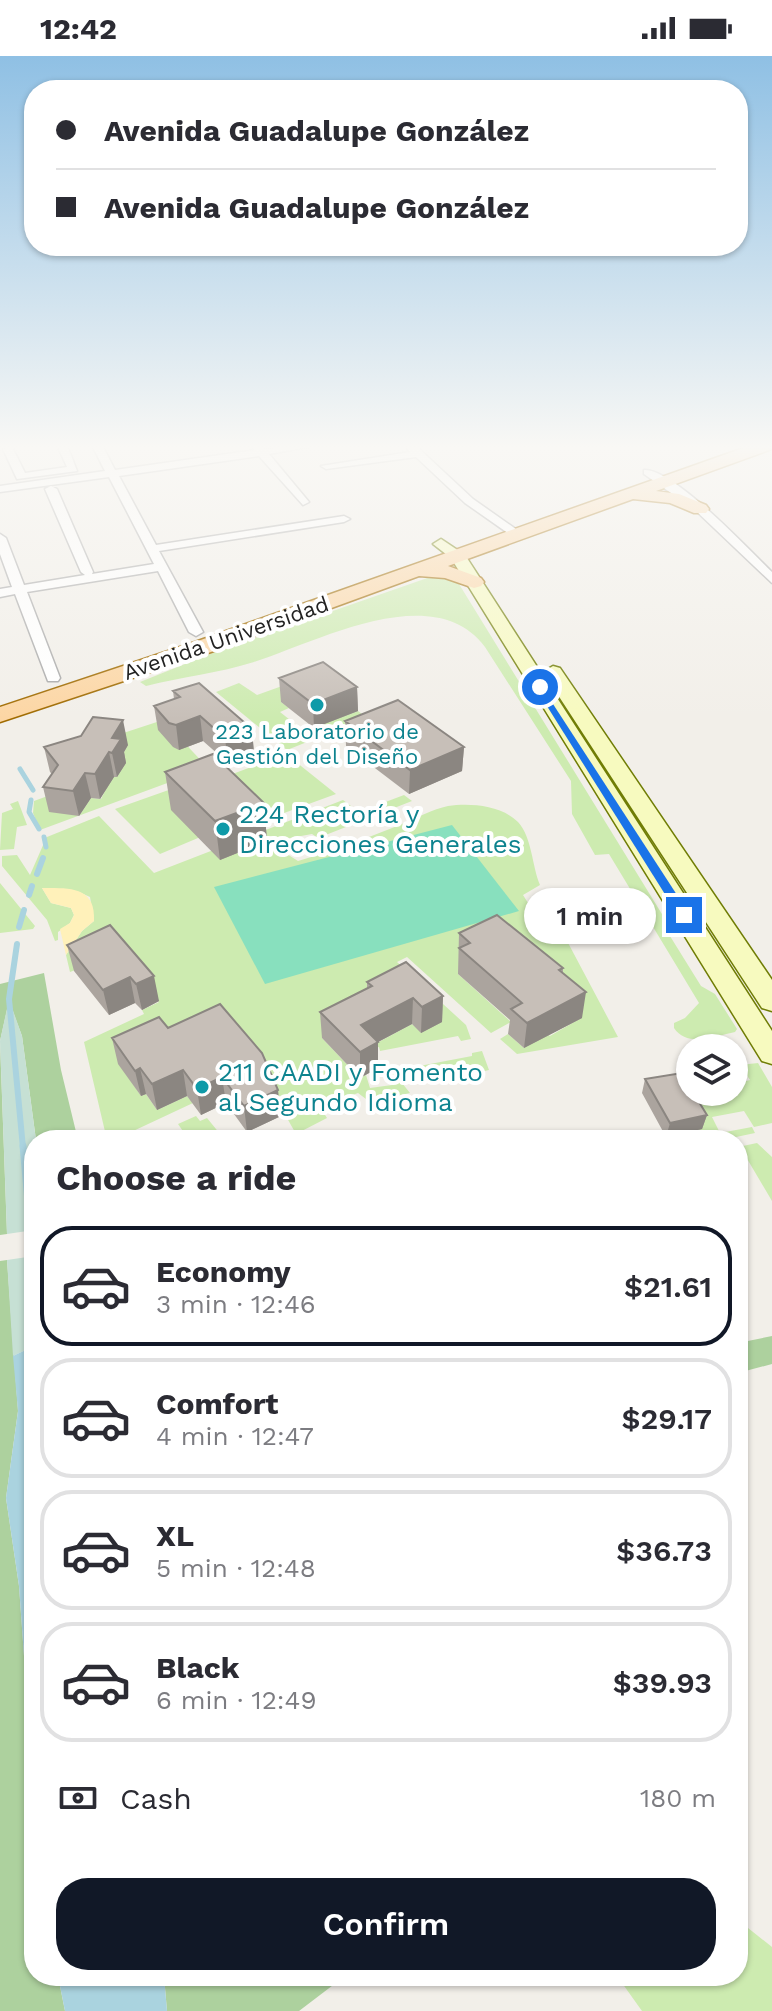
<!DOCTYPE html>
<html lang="en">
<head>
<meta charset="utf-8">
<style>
	body { margin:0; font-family:"Work Sans",sans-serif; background:#f7f7f7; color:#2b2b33; height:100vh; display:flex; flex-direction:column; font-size:30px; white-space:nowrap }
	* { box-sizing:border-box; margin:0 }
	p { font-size:26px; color:#7c7c81 }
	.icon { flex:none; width:44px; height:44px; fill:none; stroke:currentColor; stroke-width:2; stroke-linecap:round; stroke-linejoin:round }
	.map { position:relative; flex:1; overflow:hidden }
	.sheet { position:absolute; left:24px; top:1074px; width:724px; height:856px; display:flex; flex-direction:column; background:#fff; border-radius:32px; box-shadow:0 2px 6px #0004 }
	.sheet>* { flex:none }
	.guide { position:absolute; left:24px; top:24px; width:724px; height:176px; border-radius:32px; box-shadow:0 2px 6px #0004; display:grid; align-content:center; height:176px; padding:0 32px; background:#fff }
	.fabs { position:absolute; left:676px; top:978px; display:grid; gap:16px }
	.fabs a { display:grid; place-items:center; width:72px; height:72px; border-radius:50%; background:#fff; box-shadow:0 2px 6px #0004; font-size:40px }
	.end { position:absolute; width:36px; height:36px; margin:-18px; border:10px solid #1a73e8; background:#fff; box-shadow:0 0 0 4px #fff }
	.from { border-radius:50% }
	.bubble { position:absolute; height:56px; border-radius:28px; background:#fff; box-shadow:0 2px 6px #0004; font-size:26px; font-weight:600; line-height:56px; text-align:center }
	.guide b { display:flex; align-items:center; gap:28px; height:76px; font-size:30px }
	.guide b+b { border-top:2px solid #e1e1e2 }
	.guide i { width:20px; height:20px; background:#2b2b33 }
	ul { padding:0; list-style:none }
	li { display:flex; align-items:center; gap:24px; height:120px; margin:0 16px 12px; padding:0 16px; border:4px solid #e1e1e2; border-radius:32px }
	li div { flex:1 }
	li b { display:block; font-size:30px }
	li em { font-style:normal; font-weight:600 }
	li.current { border-color:#111827 }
	li>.icon { width:72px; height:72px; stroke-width:1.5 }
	h2 { padding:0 32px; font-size:36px; line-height:96px }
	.pay { display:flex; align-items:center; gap:20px; height:88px; padding:0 32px; font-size:30px }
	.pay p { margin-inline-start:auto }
	.primary-button { display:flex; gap:16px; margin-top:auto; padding:16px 32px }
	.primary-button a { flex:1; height:92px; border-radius:32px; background:#111827; color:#fff; font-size:32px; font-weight:600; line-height:92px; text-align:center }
	.status { display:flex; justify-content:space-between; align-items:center; height:56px; padding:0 40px; background:#fff; direction:ltr }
	.status svg { height:22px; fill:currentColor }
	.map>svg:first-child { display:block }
	.grass { fill:#cdebb0 }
	.forest { fill:#add19e }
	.wetland { fill:#c6e0d4 }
	.sand { fill:#fff1ba }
	.pitch { fill:#88e0be }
	.water { fill:#aad3df }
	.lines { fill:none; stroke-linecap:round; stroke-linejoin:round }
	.stream-far2 { stroke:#aad3df; stroke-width:5 }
	.stream-far1 { stroke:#aad3df; stroke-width:6 }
	.stream { stroke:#aad3df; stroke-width:7 }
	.street-casing { stroke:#a9a9a9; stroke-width:3 }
	.secondary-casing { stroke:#707d05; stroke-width:3 }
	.primary-casing { stroke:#a06b00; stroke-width:3 }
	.street { fill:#fff; fill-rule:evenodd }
	.secondary { fill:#f7fabf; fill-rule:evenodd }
	.primary { fill:#fcd6a4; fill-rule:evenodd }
	.wall { fill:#aba49e }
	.shaded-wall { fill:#8b8681 }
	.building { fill:#c7bfb8; stroke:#8b8681; stroke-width:2 }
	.route { fill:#1a73e8 }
	.culture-dot { fill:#0f9aa8; stroke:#fff; stroke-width:3 }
	.labels { text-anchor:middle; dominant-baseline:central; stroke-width:8; stroke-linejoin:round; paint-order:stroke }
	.far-street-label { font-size:22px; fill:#222; stroke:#fff }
	.far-culture-label { font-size:22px; fill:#0d838f; stroke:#fff }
	.culture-label { font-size:26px; fill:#0d838f; stroke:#fff; text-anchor:start }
</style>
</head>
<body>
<div class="status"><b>12:42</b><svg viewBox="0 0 49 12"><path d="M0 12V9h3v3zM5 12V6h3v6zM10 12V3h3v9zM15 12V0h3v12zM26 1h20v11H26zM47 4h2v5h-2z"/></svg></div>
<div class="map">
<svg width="772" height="1955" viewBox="0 0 772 1955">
	<rect width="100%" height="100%" fill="#f2efe9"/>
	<path class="grass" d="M433,520l21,3 5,5 206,335v9l36,58 14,8 22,35 -2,3c-19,4 -48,16 -61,-4v-5l11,-5 14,-15 -90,-149 -14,1 -23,-41 -1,-33 -86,-134c-51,-69 -168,-5 -231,15 -35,11 -72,15 -108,24l-6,-4 75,-30z
		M310,620l-29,26 8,6 -9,4 24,19 54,-20 9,7 -80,32 -71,-58 23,-9 18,12z
		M163,664l45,48 -168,62 -7,-17 1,-12 30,-11 15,26 12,-18 10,1 26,-53 -25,-6z
		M286,698l50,40 -85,31 -53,13 -38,16 -45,-45 96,-34 8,4z
		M404,739l8,6 -94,37 -6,-4 -44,8 30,19c36,-10 69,-23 104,-37 14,-6 31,-15 46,-18 22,-3 53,-1 70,16 14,15 14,44 22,63l-17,10 12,19 14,-7 69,130 -101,17 -17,-15 8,-5 16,14 19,-18 7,6 31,-18 -113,-50 -10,6 53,48 -20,11 -84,-76 -10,5 69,63 5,14 -10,2 -3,-5 -78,15 -1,-4 -17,4 50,-27 10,9 -16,-45 -84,50 38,40 6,-3 4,13 22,-3 -4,-13 84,-16v-3l10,-2 7,19 -8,2 -5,-5 -73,13 -1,3 8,10 -40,9 -12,-9 -38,14 7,11 -31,16 -31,-55 -146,-16 22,33 5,-2 11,16 30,-14 6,7 -79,37h-7l-23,-98 60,-28 -2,-4 17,-8 -73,-36 -16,6 -4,-17 16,-24 12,-10 -4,-24 -11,-5 -37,-4 9,15 20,5 3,7 -4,8 -12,9v8l-3,1 -8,-21 -45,-54v-10l15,-1 13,20 14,-32 -2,-4 57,-23 55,57 189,-73 16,12z
		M18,745l9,24 -10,2 -3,22 -14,1 2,-37 11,-4 -3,-5z
		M0,827l35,43 -2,3 -33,4z
		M758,1007l14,24v36l-18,4 -10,-16 -32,6 8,16 32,-6 3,6 -33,7h-30l-4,-8 -4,-46 6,6h44v-8l16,-4 -10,-15z
		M196,1060l4,5 7,-3 18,22h-36l-11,-16z
		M757,1087l15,14v44l-26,-44 -8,2v-12z
		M738,1864l34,27v64h-130l-25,-35h121z"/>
	<path class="forest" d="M44,917l17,97 17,70h-42l-14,-104 -13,-35 -9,40 7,193 -7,1v-251z
		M7,1204l11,151 -12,87 13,88 6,84 9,34v272h24l7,35h-65v-750z
		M772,1280v28l-34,9v-30z
		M164,1920h181l-46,35h-132z"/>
	<path class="wetland" d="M9,943l13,37 14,104 -2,90 -27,4 -7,-193z
		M34,1200v90l-21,10 -6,-96z"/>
	<path class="sand" d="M42,832c27,0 54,-2 52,33l-12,10 -16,24 -6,-26 10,-6 4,-8 -3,-7 -20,-5z"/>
	<path class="pitch" d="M452,769l67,86 -254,73 -51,-97z"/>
	<path class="water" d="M34,1290v358l-9,-34 -6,-84 -13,-88 12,-87 -5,-55z
		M58,1920h106l3,35h-102z"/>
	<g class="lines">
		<path class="stream-far2" d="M20,713l13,21
			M31,744l-2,12 10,17
			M44,781l2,10"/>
		<path class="stream-far1" d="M37,818l6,-16
			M29,839l3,-9
			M19,871l5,-17
			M17,888l-8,55 14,149"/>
		<path class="stream" d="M23,1090l11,122"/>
		<g class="street-casing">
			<path id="street" d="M57,389h10l10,26 -60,8 -14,-30 9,-2 13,26 42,-6z
				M92,389h10l13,25 140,-20 -4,-5h11l3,4 53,-4 -49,9 40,48 -6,3 -44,-49 -140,20 37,69 188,-29 6,3 -6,3 -185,29 44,81 -7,4 -7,-4 -31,-61 -131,21 33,86 -2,3h-10l-33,-87 -15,3v-8l12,-2 -12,-33v-20l6,4 18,47 61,-10 -4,-3 -36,-83 6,-3 6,3 36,83 -1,2 62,-10 -45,-87 -109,15v-6l105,-15z
				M404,389h11l58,54 47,33v4h-8l-47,-33 -49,-46 -90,12 -5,-3 89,-14z
				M644,414c29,-2 105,80 128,102v11l-78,-74 -50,-35z"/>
		</g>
		<g class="secondary-casing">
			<path id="secondary" d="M441,483l24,16 307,476v33l-10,-3 -311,-503 -18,-14z
				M553,610l7,2 212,312v31l-10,-3 -219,-336z"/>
		</g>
		<g class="primary-casing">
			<path id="primary" d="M752,389h20v4l-116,42 23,3 27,11 3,4 -3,4h-12l-24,-10 -37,-4 -185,67 33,12 3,4 -3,4 -7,2 -29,-10 -26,-2 -208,76 -211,70v-15l195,-65z"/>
		</g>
		<use href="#street" class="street"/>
		<use href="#secondary" class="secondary"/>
		<use href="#primary" class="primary"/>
	</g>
	<path class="wall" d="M279,622l78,9 1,24 -44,17 -33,-26z
		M173,635l79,38 2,25 -26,9 -25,-22 -24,9 -6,-3 -15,-17 -4,-24 20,-7z
		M345,665l119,26 -2,24 -53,23 -63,-48z
		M128,689l-4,7 2,11 -9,14h-3l-14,22 -9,-1 -12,18 -30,-4 -6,-25 9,-13 -2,-2 -6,-25z
		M165,716l99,31 3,38 -47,19 -49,-50z
		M110,869l49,76 -17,9 -7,-7 -26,12 -35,-44 -7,-26z
		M459,877l104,35v5l19,45 -58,30 -16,-14 2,-14 -52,-46z
		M367,926l76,14 -1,26 -21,11 -9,-9 -34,18v26l-18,10 -38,-40 -2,-26 47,-24z
		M168,972l113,88 -34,16 -21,-29 -25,12 -14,-19 -30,14 -11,-16 -5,2 -23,-32 -6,-26z
		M645,1023l55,13 -2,9 9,14 -5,14 -36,8 -24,-44z"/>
	<path class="shaded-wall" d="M357,631l1,24 -44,17 -1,-24z
		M200,660l3,25 -24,9 -3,-25z
		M123,664l5,25 -4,7 2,11 -9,14 -5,-24v-15z
		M252,673l2,25 -26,9 -3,-25z
		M464,691l-2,24 -53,23 1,-24z
		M109,696l5,25 -14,22 -5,-25z
		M85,717l6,25 -12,18 -6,-25z
		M264,747l3,38 -47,19 -5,-39z
		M154,920l5,25 -17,9 -6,-26z
		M130,921l5,26 -26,12 -6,-25z
		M586,936l-4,26 -58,30 3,-25z
		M443,940l-1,26 -21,11 1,-26z
		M413,942l-1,26 -34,18v26l-18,10v-26l1,-27z
		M140,1012l6,26 -5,2 -6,-25z
		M183,1014l4,26 -30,14 -5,-26z
		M222,1021l4,26 -25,12 -4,-26z
		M278,1034l3,26 -34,16 -3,-26z
		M707,1059l-5,14 -36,8 4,-14z"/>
	<path class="building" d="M323,606l34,25 -44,17 -34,-26z
		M199,627l53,46 -27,9 -25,-22 -24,9 -7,-2 -15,-17 26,-9 -7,-6z
		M398,644l66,47 -54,23 -65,-49z
		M93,661l30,3 -11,18 9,1 -9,14 -3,-1 -14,22 -10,-1 -12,18 -30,-4 15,-22 -14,-18 37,-11z
		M213,698l51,49 -49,18 -50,-49z
		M497,859l66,53 -4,2 27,22 -59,31 -16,-14 11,-6 -63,-55 11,-5 -11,-10z
		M110,869l44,51 -18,8 -6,-7 -27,13 -36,-45z
		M406,906l37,34 -21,11 -9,-9 -52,27 17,17 -18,10 -40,-40 52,-26 -5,-4z
		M220,948l42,49 16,37 -34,16 -22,-29 -25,12 -14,-19 -31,14 -12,-16 -5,3 -23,-33 47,-21 9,11z
		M688,1016l2,3v17h10l-6,2 13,21 -37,8 -25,-44z"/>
	<linearGradient id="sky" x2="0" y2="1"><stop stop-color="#8fc0e4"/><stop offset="0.59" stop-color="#f9f8f5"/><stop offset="1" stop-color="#f9f8f5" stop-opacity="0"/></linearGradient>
	<rect width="772" height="663" fill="url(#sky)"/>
	<path class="route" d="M540,628l150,231 -2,2 -10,-2 -143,-228z"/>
	<g class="culture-dot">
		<circle cx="317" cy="649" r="8"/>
		<circle cx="223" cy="773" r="8"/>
		<circle cx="202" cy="1031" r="8"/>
	</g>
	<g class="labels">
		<g class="far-street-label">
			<text transform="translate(226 582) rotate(-19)">Avenida Universidad</text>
		</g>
		<g class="far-culture-label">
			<text x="317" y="675">223 Laboratorio de<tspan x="317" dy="25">Gestión del Diseño</tspan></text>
		</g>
		<g class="culture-label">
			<text x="239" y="758">224 Rectoría y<tspan x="239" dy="30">Direcciones Generales</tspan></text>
			<text x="218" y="1016">211 CAADI y Fomento<tspan x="218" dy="30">al Segundo Idioma</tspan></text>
		</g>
	</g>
</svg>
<div class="fabs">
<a><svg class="icon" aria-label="layers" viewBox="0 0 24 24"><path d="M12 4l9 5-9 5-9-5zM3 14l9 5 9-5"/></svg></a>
</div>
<i class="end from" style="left:540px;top:631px"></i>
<i class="end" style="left:684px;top:859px"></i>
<div class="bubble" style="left:524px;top:832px;width:132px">1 min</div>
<div class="guide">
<b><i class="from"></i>Avenida Guadalupe González</b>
<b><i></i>Avenida Guadalupe González</b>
</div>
<section class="sheet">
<h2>Choose a ride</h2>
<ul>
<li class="current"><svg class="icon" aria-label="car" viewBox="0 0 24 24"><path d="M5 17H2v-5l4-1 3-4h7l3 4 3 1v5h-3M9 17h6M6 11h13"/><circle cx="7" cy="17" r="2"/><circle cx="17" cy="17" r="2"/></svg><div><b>Economy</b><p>3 min · 12:46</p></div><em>$21.61</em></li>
<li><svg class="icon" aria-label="car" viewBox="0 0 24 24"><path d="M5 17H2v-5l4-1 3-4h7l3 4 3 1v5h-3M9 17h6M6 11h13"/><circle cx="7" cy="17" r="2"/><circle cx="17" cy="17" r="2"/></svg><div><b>Comfort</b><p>4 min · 12:47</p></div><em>$29.17</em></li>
<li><svg class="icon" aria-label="car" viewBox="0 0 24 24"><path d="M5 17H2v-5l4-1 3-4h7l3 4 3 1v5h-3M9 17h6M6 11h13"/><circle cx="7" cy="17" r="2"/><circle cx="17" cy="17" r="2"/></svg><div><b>XL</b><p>5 min · 12:48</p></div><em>$36.73</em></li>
<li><svg class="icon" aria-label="car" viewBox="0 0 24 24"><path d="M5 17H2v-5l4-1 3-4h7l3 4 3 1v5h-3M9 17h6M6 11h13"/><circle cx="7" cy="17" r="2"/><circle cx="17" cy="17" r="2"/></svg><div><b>Black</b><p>6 min · 12:49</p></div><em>$39.93</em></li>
</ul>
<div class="pay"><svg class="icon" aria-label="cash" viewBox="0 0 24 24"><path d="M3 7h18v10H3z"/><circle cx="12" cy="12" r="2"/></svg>Cash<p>180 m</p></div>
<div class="primary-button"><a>Confirm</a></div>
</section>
</div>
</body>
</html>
